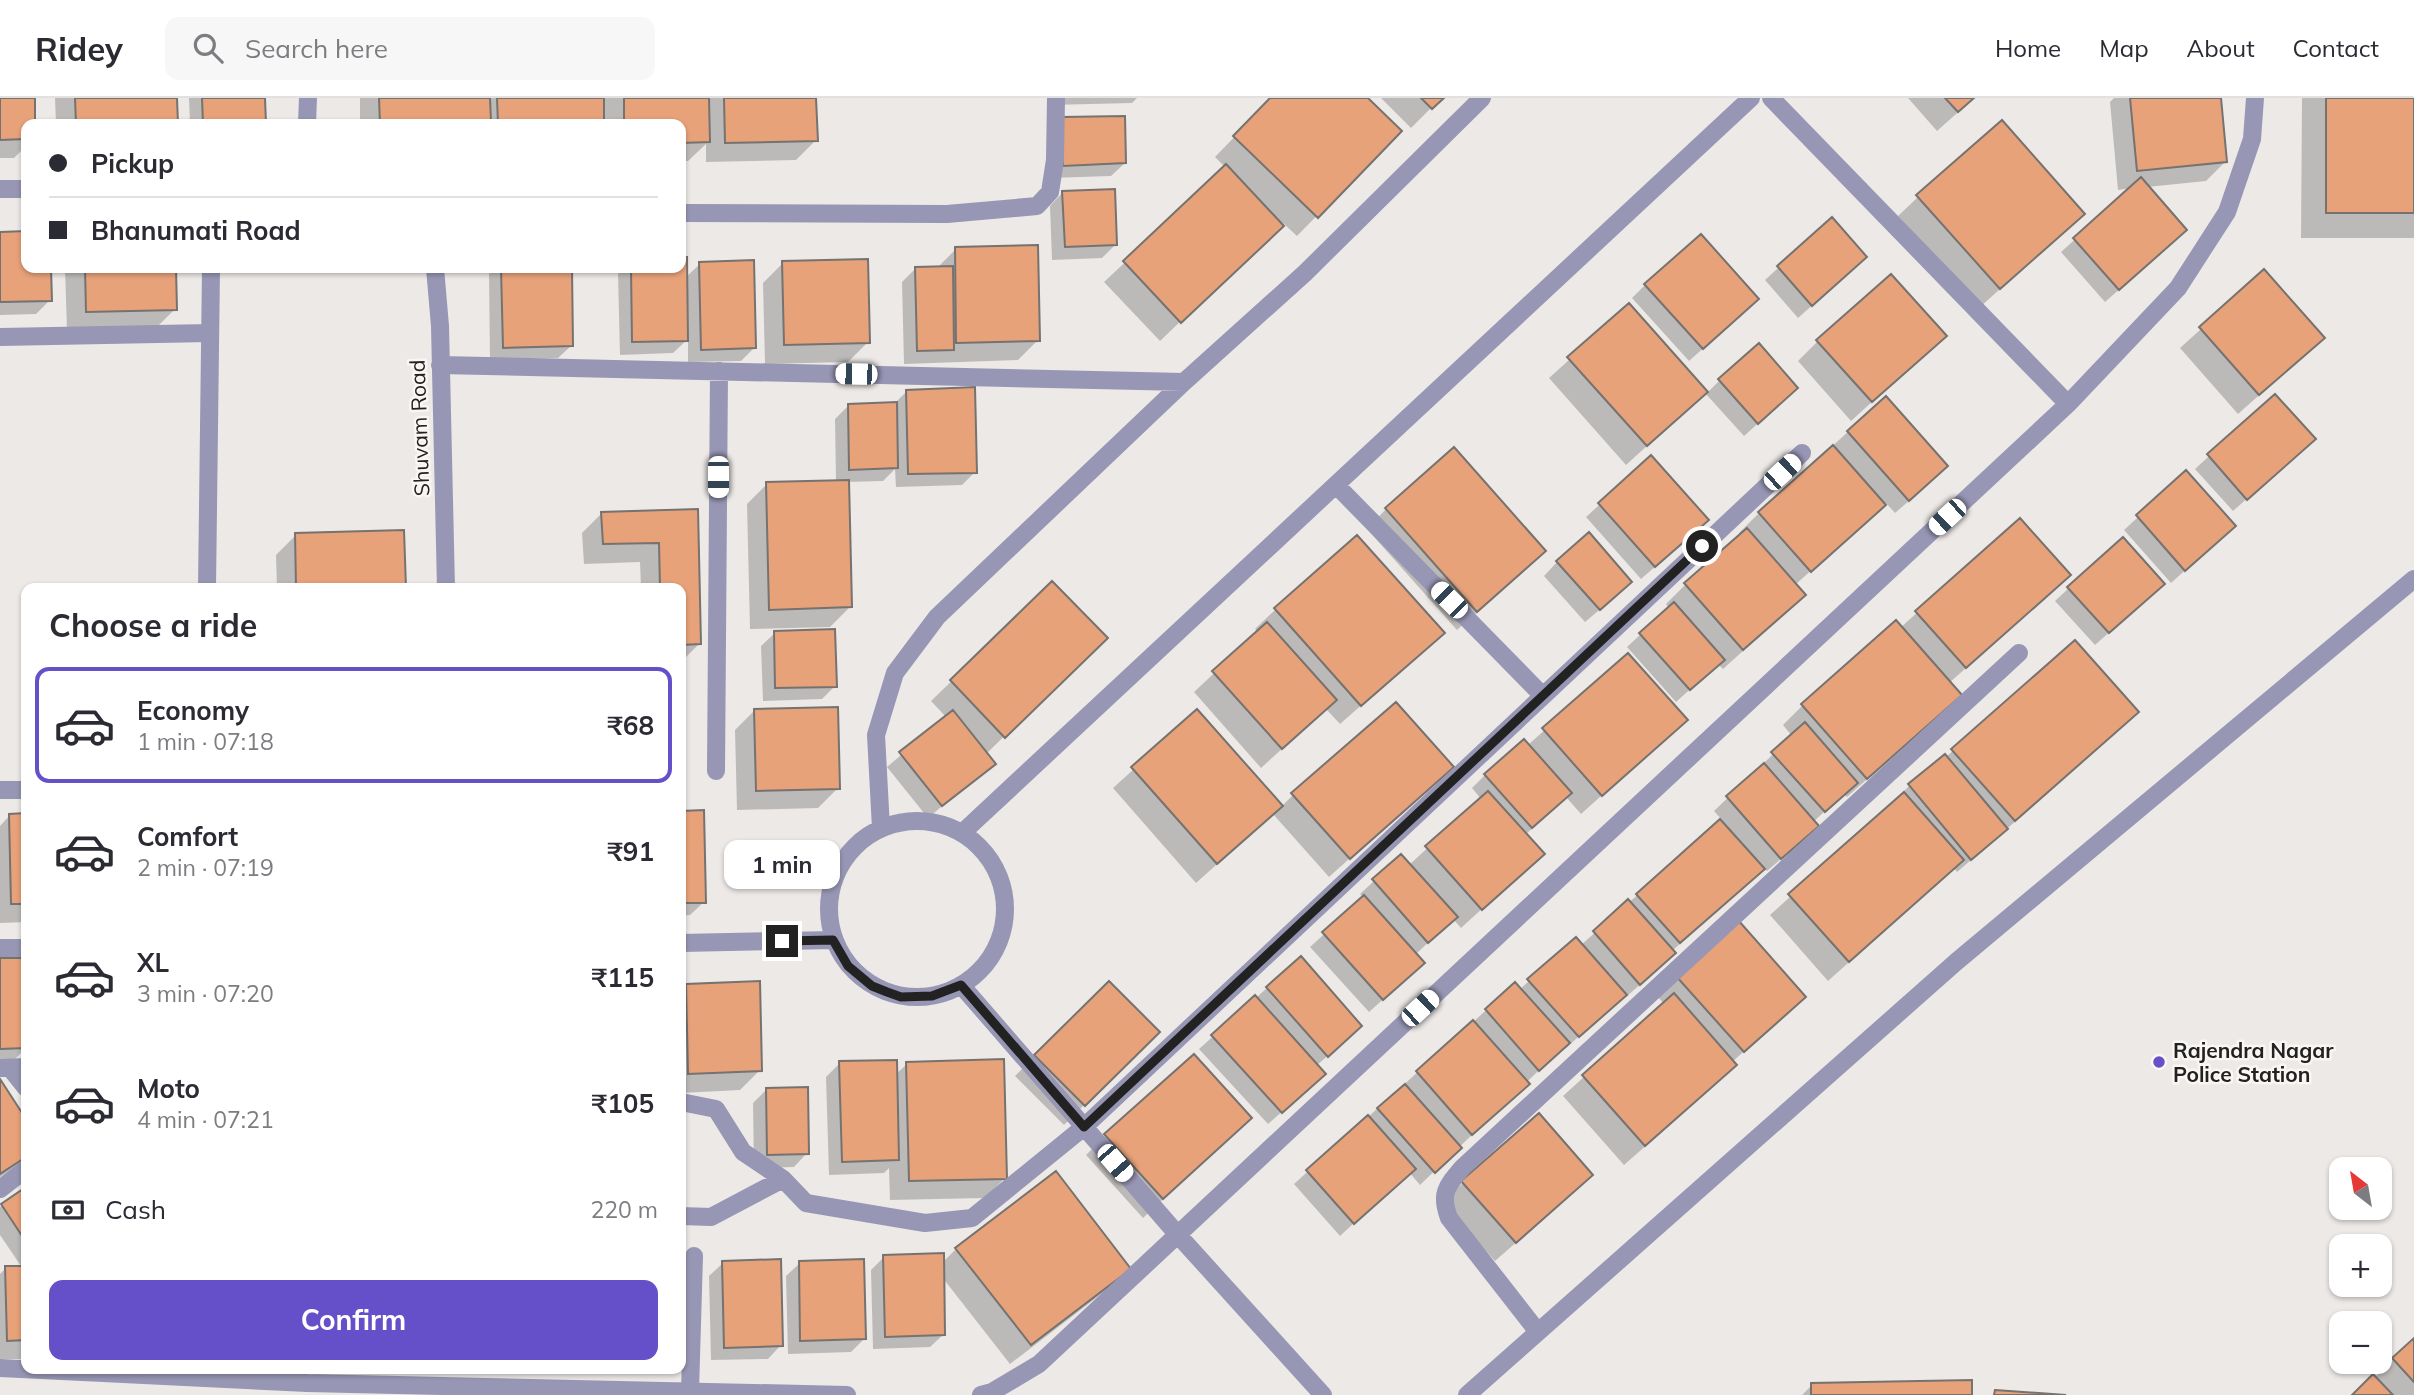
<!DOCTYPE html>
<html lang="en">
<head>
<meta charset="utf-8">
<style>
	body { margin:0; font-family:Mulish,sans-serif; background:#f7f7f7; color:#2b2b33; height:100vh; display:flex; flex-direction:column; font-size:26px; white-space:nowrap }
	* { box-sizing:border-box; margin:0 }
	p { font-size:23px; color:#7c7c81 }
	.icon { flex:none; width:38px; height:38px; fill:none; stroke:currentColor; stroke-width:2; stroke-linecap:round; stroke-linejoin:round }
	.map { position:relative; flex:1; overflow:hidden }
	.panel { position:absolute; left:21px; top:485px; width:665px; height:791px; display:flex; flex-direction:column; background:#fff; border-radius:14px; box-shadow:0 2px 5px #0004 }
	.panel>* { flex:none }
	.banner { position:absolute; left:21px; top:21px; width:665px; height:154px; border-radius:14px; box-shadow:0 2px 5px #0004; display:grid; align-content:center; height:154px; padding:0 28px; background:#fff }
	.needle { width:46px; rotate:329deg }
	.tools { position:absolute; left:2329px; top:1059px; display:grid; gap:14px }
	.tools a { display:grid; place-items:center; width:63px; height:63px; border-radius:14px; background:#fff; box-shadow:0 2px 5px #0004; font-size:35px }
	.end { position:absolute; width:32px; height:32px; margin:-16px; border:9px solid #232222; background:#fff; box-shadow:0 0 0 4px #fff }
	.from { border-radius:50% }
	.bubble { position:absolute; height:49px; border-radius:14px; background:#fff; box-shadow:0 2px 5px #0004; font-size:23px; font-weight:700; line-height:49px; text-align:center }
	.car { position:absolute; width:21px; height:42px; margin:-21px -10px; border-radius:9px; box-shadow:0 0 5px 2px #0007; background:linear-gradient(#fff 24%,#345 0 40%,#fff 0 76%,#345 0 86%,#fff 0) }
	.banner b { display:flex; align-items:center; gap:24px; height:66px; font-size:26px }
	.banner b+b { border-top:2px solid #e1e1e2 }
	.banner i { width:18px; height:18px; background:#2b2b33 }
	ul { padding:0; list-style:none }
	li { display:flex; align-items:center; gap:21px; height:116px; margin:0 14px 10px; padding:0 14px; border:4px solid transparent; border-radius:14px }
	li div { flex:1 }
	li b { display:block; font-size:26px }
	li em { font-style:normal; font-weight:700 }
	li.active { border-color:#6650c9 }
	li>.icon { width:63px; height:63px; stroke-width:1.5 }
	h2 { padding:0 28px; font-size:32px; line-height:84px }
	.pay { display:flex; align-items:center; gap:18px; height:77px; padding:0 28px; font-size:26px }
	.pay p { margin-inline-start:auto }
	.button { display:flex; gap:14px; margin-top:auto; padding:14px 28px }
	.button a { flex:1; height:80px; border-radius:14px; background:#6650c9; color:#fff; font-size:28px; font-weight:700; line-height:80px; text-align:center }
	header { display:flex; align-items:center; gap:42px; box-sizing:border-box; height:98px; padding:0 35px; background:#fff; border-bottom:2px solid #e1e1e2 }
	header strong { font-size:33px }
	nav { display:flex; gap:38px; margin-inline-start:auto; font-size:24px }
	.search { width:490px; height:63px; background:#f7f7f7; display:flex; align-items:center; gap:18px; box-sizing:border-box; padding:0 24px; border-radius:14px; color:#7c7c81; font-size:26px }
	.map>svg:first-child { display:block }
	.shadow { fill:#0003 }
	.building { fill:#e8a27a; stroke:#757270; stroke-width:2 }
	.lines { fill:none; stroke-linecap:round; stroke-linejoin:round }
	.minor { stroke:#9796b4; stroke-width:18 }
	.route { stroke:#232222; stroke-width:9 }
	.poi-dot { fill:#6650c9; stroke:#f9f6f4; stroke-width:2.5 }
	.labels { text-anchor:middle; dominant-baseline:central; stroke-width:5; stroke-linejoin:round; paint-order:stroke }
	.street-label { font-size:21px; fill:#232222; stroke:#f9f6f4 }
	.poi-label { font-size:21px; font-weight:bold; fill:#232222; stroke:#f9f6f4; text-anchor:start }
</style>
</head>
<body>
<header>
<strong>Ridey</strong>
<div class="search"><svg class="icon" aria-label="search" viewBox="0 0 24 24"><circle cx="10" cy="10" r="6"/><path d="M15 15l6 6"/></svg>Search here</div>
<nav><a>Home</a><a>Map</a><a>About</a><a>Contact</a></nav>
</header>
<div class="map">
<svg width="2414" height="1297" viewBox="0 0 2414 1297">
	<rect width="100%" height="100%" fill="#ece9e7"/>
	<path class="shadow" d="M0,0h33l1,26h-8v22l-12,12h-14z
		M55,0h120l1,26h-120z
		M189,0h74l1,26h-74z
		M360,0h455l1,42 -20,20 -90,2v-18l-18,17h-7v-37h-321z
		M1050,0h87l-5,5 -82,2z
		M1272,0h94l34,33 -103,105 -14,-13 -123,118 -56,-59 122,-114 -11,-11z
		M1381,0h60l-30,30z
		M1908,0h66l-37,33z
		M2114,0h106l6,63 -20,20 -59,6 25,56 -67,59 -44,-50 71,-64 -14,2 -8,-88z
		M2302,0h112v140h-113z
		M1049,34l76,31 -14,13 -61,2z
		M1063,94l53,52 -14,14 -50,2 -2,-54z
		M1918,99l165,17 -104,94 -81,-92z
		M1831,122l21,50 -54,48 -33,-38z
		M0,135h26v35h23l1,32 -14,14 -36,1z
		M956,151l82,91 -20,20 -114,4 -2,-82 13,-13 22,-1z
		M681,161h4v19l15,-14 54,84 -13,13 -53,1v-23l-15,14 -53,2 -2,-81 6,-6h57z
		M783,165l85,79 -20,20 -83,2 -2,-81z
		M65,170h109l1,41 -20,20 -88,2z
		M495,170h75l2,77 -14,13 -68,2 -1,-86z
		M2264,174l38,85 -64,57 -58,-66z
		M1645,187l99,27 -55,49 -57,-63z
		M1629,208l78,87 12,-12 64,20 -39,35 -39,-43 -79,72 -77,-87z
		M1944,238l-93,85 -53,-60 20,-20z
		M907,293l68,81 -13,13 -66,2 -1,-18 -12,12 -36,1 3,125 -20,20 -80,2 -3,-125 20,-20 69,-2 -1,-63 13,-13 46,-2z
		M2275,298l25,56 -67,59 -38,-42z
		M1885,300l48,82 -38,33 -9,-10 -91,82 -11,29 -61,55 -5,-5 -42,38 -49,-55 42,-39 -3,-4 19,-19 56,-50 -2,-2 20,-20z
		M1651,360l43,75 -53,46 -55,-62z
		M2186,375l34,66 -49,44 -47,-53z
		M1386,411l137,62 -66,59 -90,-101z
		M696,413l4,132 -19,19v-74h-40l-1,-26 -56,2 -2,-31 20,-20z
		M2020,422l29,75 -100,88 -9,31 -93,83 -3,-3 -31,28 4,4 -13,13 -37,32 -3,-3 -92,83 -11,15 -35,31 -2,-2 -59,54 -2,-2 -143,138 -11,-13 -69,64 -46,-52 221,-200 5,5 56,-50 5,6 141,-125 -8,-9 78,-75 -9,-11 20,-20 97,-77z
		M296,437l108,53h-127l-1,-33z
		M1357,439l65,115 -82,72 -14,-15 -65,59 -67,-76 64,-60 -3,-3 20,-19z
		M1557,464l60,33 -32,27 -41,-46z
		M1052,486l53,54 -119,116 7,9 -65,55 -41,-51 59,-50 -15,-16z
		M2069,490l80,9 -54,48 -40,-44z
		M775,535l60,53 -13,13 -59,2 -2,-55z
		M2075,544l42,90 -125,110 -35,30 -3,-4 -126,113 -58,-66 127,-115 -1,-1 13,-13 37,-29z
		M1628,557l58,65 -105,94 -15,-17 -41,38 17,19 -81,74 -8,-9 -38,36 -6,21 -40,36 -59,-65 54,-49 -4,-4 41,-38 8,9 72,-66 -9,-11 13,-13 43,-30z
		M755,612l83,78 -20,20 -81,2 -2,-80z
		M1197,614l84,95 12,-12 158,-28 -122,110 -56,-63 -77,69 -83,-95z
		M681,714h21l2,90 -14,13 -9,1z
		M10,717h16v107l-26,1v-97z
		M0,862l26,88 -20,20h-6z
		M1677,879l107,39 -52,46 3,3 -20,20 -91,80 -61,-69 101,-92 -6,-7z
		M1109,885l48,49 -93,93 -49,-49z
		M686,887l74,85 -20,20 -59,3v-102z
		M1267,890l80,51 -31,27 -6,21 -42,37 -69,-75z
		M840,965l55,12 12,-11 98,114 -20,20 -95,2 -1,-32 -5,5 -55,2 -3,-98z
		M0,984l26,40v38l-26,17z
		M766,992l41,63 -13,14 -40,1 -1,-65z
		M1250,1020l-107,100 -57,-63 20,-20z
		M1463,1085l108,11 -76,67 -52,-59z
		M26,1091v74l-5,3 -21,-31v-28z
		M956,1151l173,19 -20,20 -99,76 -68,-87 2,57 -14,13 -57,2 -2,-79 13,-13 58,6z
		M723,1165l58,82 -13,14 -57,1 -2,-84z
		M800,1165l64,76 -13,13 -63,2 -2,-78z
		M6,1170h20v91h-26v-85z
		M2414,1242v55h-60l20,-17z
		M1812,1287l158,10h-168z"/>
	<path class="building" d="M0,0h35v26h-9v15l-26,1z
		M75,0h102l1,26h-102z
		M202,0h63l1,26h-63z
		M379,0h111l1,24 -111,2z
		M497,0h107v26h-106z
		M624,0h85l1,44 -29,1v-19h-57z
		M724,0h92l2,43 -93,2z
		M1270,0h98l34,33 -84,87 -85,-82z
		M1421,0h23l-12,11z
		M1945,0h29l-16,14z
		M2130,0h91l6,64 -90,9z
		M2326,0h88v115h-88z
		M1125,18l1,47 -63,3 -1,-49z
		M2002,22l83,94 -85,75 -84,-94z
		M1226,66l58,62 -103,97 -58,-62z
		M2141,79l46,53 -68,60 -46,-52z
		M1115,91l2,56 -52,2 -3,-56z
		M1832,119l35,40 -55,49 -35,-40z
		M26,133v37h25l1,33 -52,1v-70z
		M1701,136l58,65 -56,50 -59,-65z
		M1038,147l2,96 -84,2 -1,-96z
		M681,159h6l1,84 -56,1 -1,-74h50z
		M868,161l2,84 -86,2 -2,-84z
		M754,162l2,88 -55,2 -2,-88z
		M953,168l1,84 -37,1 -2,-84z
		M85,170h91l1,42 -91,2z
		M501,170h71l1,78 -70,2z
		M2264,171l61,69 -66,57 -60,-68z
		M1891,176l56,62 -75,66 -56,-62z
		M1629,205l79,89 -61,54 -80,-89z
		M1759,245l39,45 -40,36 -40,-45z
		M975,289l2,86 -69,1 -2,-84z
		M2275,296l41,45 -69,61 -40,-46z
		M1886,298l62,70 -39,35 -62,-70z
		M897,304l1,66 -49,2 -1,-66z
		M1833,347l53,60 -75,67 -53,-60z
		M1454,349l92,104 -69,61 -92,-104z
		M1651,357l58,65 -54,47 -57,-64z
		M2186,372l50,56 -51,45 -49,-56z
		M849,382l3,127 -83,3 -3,-128z
		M698,411l3,135 -20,1v-57h-21l-1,-45 -56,1 -2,-32z
		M2020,420l51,57 -105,93 -51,-57z
		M1747,430l59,67 -63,55 -59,-67z
		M404,432l2,58h-110l-1,-55z
		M1589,434l43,50 -32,28 -44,-49z
		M1357,437l88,98 -84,73 -87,-98z
		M2123,439l42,47 -56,49 -42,-46z
		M1052,483l56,57 -103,100 -55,-58z
		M1674,504l51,58 -35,30 -51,-57z
		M1896,522l66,75 -95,84 -66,-75z
		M1267,524l70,78 -55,49 -70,-78z
		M835,531l2,58 -62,1 -1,-57z
		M2075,542l64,72 -124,109 -64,-72z
		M1628,555l60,67 -86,76 -60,-68z
		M1396,604l58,65 -104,92 -59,-66z
		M838,609l2,82 -84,2 -2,-82z
		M1197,611l86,97 -66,58 -86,-97z
		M953,612l43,54 -54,42 -43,-54z
		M1805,624l53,61 -33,29 -54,-60z
		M1524,641l48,54 -40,35 -48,-54z
		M1945,656l63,75 -37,31 -63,-76z
		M1764,665l55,63 -38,33 -55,-63z
		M1488,693l57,63 -63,56 -57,-64z
		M1904,694l60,68 -115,102 -61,-68z
		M704,712l2,93h-25v-92z
		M26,715v91h-15l-2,-90z
		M1720,721l45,50 -85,74 -44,-49z
		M1401,756l57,63 -30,26 -56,-64z
		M1364,797l61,68 -42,37 -61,-68z
		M1628,801l48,54 -36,32 -47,-54z
		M1738,822l68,77 -62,55 -68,-76z
		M1576,839l51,58 -48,42 -52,-58z
		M1301,858l61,70 -34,31 -62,-70z
		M0,860h25l1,90 -26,1z
		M760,883l2,90 -74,3 -2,-90z
		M1109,883l51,51 -75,74 -51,-51z
		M1515,884l55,61 -31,28 -54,-62z
		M1674,895l63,72 -92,81 -63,-71z
		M1255,897l71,79 -44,39 -71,-78z
		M1473,922l57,64 -58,51 -56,-64z
		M1194,956l58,64 -89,81 -59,-65z
		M1004,961l3,120 -98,2 -3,-119z
		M897,962l2,100 -57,2 -3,-101z
		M0,981l26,40v38l-26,17z
		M1405,986l57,64 -27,25 -58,-65z
		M808,989l1,67 -42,1 -1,-67z
		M1539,1015l54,62 -77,68 -55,-62z
		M1368,1017l48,54 -62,55 -48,-54z
		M681,1023l3,84h-3z
		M1056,1073l75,98 -100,76 -76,-97z
		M26,1089v55l-25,-38z
		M944,1155l1,82 -60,2 -2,-82z
		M781,1161l2,87 -59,2 -2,-87z
		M864,1161l2,80 -66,2 -1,-80z
		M5,1168h21v74l-19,1z
		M2414,1240v44l-22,-24z
		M2373,1276l20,21h-41z
		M1972,1282v15h-161v-12z
		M1995,1292l71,5h-72z"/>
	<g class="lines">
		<path class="minor" d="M1771,0l297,306
			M307,26l1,-26
			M0,91h26
			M681,115l266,1 90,-8 13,-14 5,-32 1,-62
			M435,170l5,58 6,262
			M0,239l210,-4
			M440,267l744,17
			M1336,387l207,211
			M207,490l4,-320
			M716,673l3,-400
			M0,692h26
			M829 811a88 88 0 1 1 176 0a88 88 0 1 1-176 0Z
			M881,730l-5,-93 19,-62 42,-56 247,-235 121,-109 177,-175
			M962,735l789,-735
			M681,845l152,-3
			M0,850h26
			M961,887l217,250 145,160
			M0,970l26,-1
			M10,970l16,20
			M681,1004l35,7 27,43 40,27 23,24 119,20 47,-5 112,-91 718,-674
			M0,1091l26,-20
			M681,1118l30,1 72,-38
			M1538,1234l-89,-114c-9,-24 -3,-31 13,-50l557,-515
			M0,1270l307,15 540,12
			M690,1293l4,-135
			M981,1297l11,-3 47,-28 1029,-960 110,-116 49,-76 25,-73 3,-41
			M1467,1297l489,-433 458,-383"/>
	</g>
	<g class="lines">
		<path class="route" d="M782,843l51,-1 15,26 24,20 15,6 14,5 31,-1 29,-11 123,142 618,-581"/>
	</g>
	<circle class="poi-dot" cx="2159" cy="964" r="7"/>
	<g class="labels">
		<g class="street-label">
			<text transform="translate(419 330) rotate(-92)">Shuvam Road</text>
		</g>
		<g class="poi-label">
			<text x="2173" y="952">Rajendra Nagar<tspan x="2173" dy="24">Police Station</tspan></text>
		</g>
	</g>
</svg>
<div class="tools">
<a><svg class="needle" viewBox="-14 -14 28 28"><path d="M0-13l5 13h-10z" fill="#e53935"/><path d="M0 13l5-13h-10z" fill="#7c7c81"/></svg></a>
<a>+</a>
<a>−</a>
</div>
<i class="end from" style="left:1702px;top:448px"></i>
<i class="end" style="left:782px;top:843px"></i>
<div class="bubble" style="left:724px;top:742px;width:116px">1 min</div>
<i class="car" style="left:856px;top:276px;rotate:271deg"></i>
<i class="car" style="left:1782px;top:374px;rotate:47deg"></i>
<i class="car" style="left:718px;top:379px;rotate:180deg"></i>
<i class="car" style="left:1947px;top:419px;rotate:227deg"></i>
<i class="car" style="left:1449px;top:502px;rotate:315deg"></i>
<i class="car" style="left:1420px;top:910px;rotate:47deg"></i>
<i class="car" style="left:1115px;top:1065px;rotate:139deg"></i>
<div class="banner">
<b><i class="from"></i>Pickup</b>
<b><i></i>Bhanumati Road</b>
</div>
<section class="panel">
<h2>Choose a ride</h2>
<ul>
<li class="active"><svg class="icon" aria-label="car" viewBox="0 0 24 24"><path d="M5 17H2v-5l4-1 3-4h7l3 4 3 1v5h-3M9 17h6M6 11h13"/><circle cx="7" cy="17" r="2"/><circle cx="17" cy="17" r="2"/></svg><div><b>Economy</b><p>1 min · 07:18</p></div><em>₹68</em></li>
<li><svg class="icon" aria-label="car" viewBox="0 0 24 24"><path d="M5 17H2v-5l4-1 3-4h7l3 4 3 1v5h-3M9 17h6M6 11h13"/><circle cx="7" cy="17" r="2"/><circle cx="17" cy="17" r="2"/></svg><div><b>Comfort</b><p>2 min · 07:19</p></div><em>₹91</em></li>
<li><svg class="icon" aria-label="car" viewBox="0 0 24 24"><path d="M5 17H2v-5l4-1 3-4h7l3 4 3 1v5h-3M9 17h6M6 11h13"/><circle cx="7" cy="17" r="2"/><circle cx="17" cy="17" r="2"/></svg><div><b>XL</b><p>3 min · 07:20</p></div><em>₹115</em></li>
<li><svg class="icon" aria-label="car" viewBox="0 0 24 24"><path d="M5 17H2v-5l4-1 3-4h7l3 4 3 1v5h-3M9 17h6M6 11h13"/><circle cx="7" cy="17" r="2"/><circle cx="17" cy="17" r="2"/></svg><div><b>Moto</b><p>4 min · 07:21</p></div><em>₹105</em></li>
</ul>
<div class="pay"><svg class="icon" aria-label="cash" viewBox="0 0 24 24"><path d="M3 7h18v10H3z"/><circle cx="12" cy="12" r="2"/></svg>Cash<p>220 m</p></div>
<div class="button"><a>Confirm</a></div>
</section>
</div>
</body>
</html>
